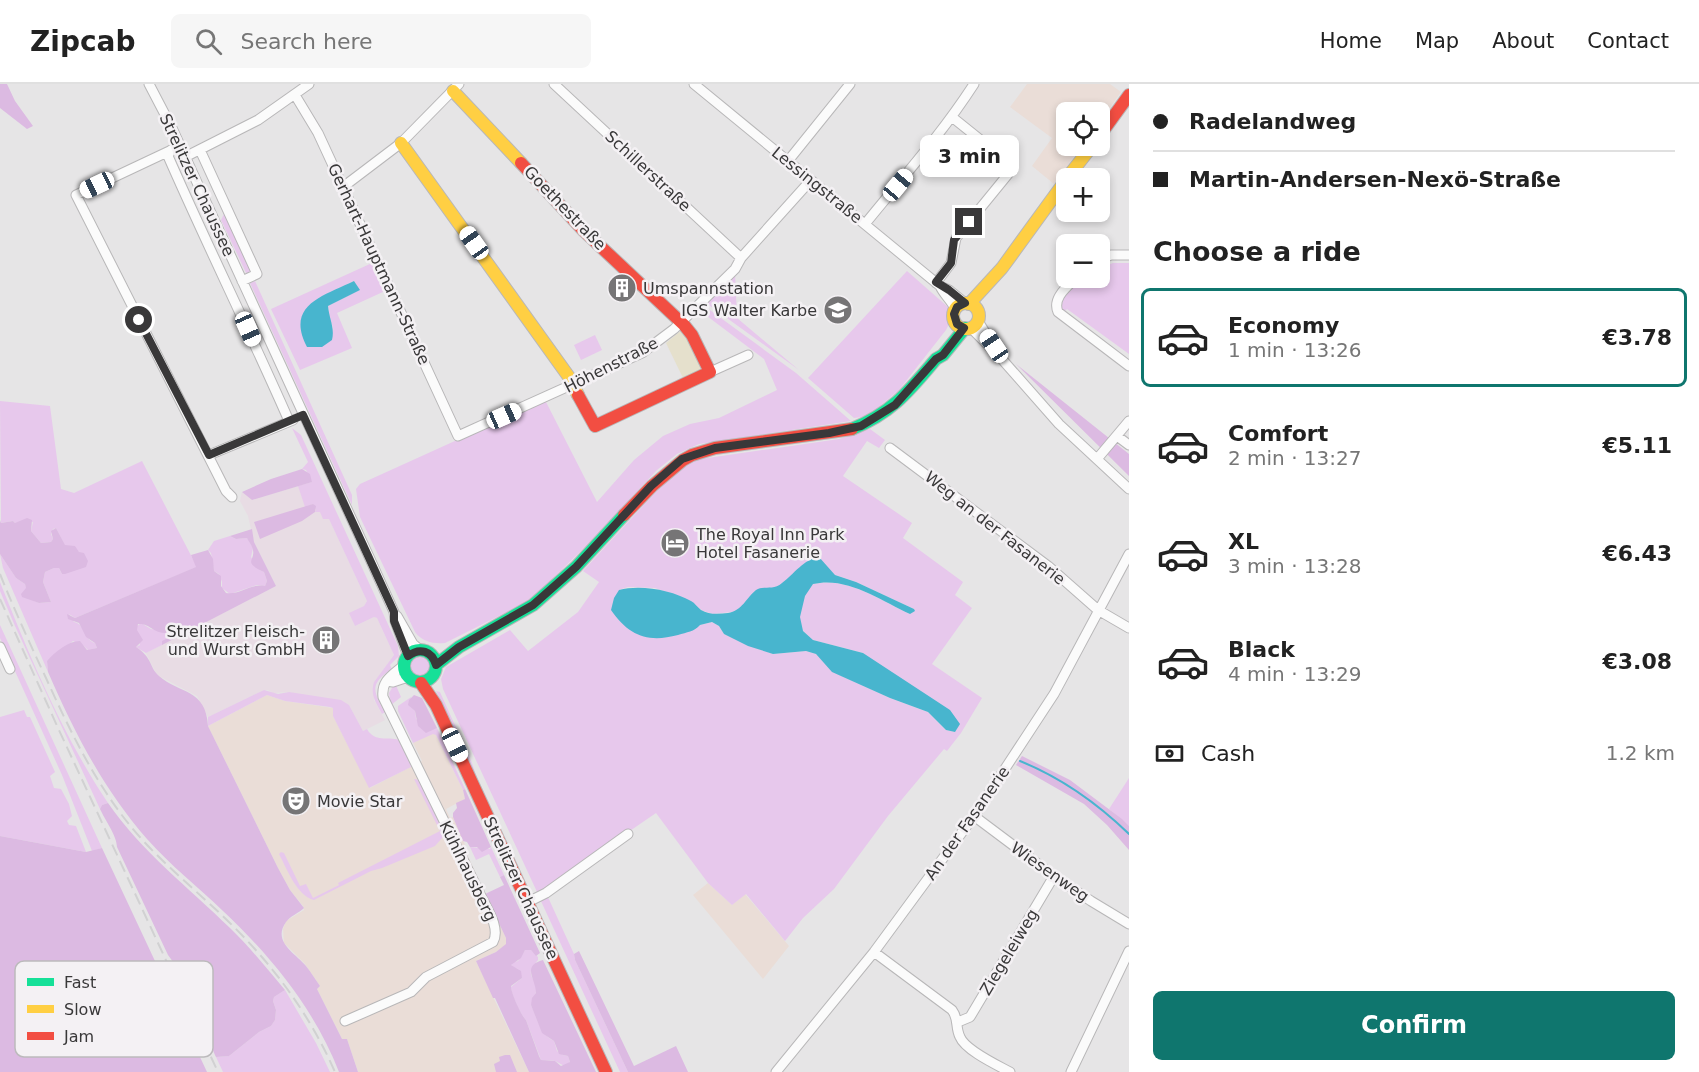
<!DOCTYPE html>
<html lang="en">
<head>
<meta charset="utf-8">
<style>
	body { margin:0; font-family:"DejaVu Sans",sans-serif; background:#f6f6f6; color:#222; height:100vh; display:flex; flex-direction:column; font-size:22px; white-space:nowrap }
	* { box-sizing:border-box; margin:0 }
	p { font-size:20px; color:#767676 }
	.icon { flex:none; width:33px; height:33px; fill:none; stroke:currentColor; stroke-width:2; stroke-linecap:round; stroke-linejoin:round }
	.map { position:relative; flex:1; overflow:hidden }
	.drawer { display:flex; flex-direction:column; background:#fff; width:570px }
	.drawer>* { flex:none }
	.guide { display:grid; align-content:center; height:132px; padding:0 24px; background:#fff }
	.fabs { position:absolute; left:1056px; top:18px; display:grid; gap:12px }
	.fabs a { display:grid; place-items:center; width:54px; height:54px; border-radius:9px; background:#fff; box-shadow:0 3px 9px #0003; font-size:30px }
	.end { position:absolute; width:27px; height:27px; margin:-14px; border:8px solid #393839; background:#fff; box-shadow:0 0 0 3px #fff }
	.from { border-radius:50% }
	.bubble { position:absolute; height:42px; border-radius:9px; background:#fff; box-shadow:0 3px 9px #0003; font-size:20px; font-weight:600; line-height:42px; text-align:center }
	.car { position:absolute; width:18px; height:36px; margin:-18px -9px; border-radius:8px; box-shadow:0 0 4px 2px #0007; background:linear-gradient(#fff 24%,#345 0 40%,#fff 0 76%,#345 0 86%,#fff 0) }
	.guide b { display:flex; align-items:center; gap:21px; height:57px; font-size:22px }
	.guide b+b { border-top:2px solid #e0e0e0 }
	.guide i { width:15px; height:15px; background:#222 }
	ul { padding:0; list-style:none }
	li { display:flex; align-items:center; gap:18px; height:99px; margin:0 12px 9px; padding:0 12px; border:3px solid transparent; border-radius:9px }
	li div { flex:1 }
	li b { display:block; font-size:22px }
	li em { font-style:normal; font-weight:600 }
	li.current { border-color:#0f766e }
	li>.icon { width:54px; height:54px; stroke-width:1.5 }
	h2 { padding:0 24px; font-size:27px; line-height:72px }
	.pay { display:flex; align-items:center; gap:15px; height:66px; padding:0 24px; font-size:22px }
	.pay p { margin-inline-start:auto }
	.primary-button { display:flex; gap:12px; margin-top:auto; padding:12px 24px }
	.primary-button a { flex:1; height:69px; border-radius:9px; background:#0f766e; color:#fff; font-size:24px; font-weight:600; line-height:69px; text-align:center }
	header { display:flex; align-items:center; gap:36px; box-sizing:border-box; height:84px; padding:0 30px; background:#fff; border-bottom:2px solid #e0e0e0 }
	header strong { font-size:28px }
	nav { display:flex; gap:33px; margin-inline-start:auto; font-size:21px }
	.search { width:420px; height:54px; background:#f6f6f6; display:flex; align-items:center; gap:15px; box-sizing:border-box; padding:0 21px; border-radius:9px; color:#767676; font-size:22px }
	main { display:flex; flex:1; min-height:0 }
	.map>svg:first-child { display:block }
	.commercial { fill:#eaddd7 }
	.industrial { fill:#e8dce4 }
	.green { fill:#e7c8ec; fill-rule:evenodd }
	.forest { fill:#dcbae2 }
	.sand { fill:#e5e0cc }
	.water { fill:#48b5ce }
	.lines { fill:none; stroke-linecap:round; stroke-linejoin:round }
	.stream { stroke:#48b5ce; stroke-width:2 }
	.street-casing { stroke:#b8b7b8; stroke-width:11 }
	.fast-casing { stroke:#b8b7b8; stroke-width:14 }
	.slow-casing { stroke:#b8b7b8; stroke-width:14 }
	.jam-casing { stroke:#b8b7b8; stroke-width:14 }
	.street { stroke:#fbfbfb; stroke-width:9 }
	.fast { stroke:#16e098; stroke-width:12 }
	.slow { stroke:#ffcf43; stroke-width:12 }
	.jam { stroke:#f24e42; stroke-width:12 }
	.rail { stroke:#d1d1d2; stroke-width:2; stroke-dasharray:12 6; stroke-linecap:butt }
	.route { stroke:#393839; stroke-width:8 }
	.labels { text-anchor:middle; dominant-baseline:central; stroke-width:5; stroke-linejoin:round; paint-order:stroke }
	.street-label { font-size:16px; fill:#393839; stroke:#f4f1f4 }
	.poi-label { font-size:16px; fill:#393839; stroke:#f4f1f4; text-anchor:start }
	.key { fill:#f4f1f4; stroke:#bcbabc; stroke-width:1.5 }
	.key-label { font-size:16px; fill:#393839 }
</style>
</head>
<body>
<header>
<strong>Zipcab</strong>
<div class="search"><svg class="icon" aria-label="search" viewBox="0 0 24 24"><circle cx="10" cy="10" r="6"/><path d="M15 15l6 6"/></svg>Search here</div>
<nav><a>Home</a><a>Map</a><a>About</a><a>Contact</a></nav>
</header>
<main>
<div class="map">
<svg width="1129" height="988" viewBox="0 0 1129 988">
	<rect width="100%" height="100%" fill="#e6e5e6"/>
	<path class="commercial" d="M1027,0h83l11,8 -21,30v-10h-34v34h16l-28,38 -22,-18 20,-28 -42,-31z
		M267,611l18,6 48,7v8l37,72 52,-27 -9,-18 20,-10 3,2 27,55 2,9 -19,10 4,9 3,-1 14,32 -2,1 41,88v7l-10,7 -20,9 53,111h-171l-11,-33h-5l-25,-50 3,-3 -15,-22 -21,-21 -1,-14 3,-8 18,-11 -1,-4 -13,-16 -12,-22 -70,-142z
		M708,799l24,22 13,-11 44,52 -26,33 -70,-84z"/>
	<path class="industrial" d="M312,398l55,119 -3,5 -14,7 5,13 19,-9 3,1 17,37 -20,27v18l11,20 -22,11 -14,-26 -60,-13 -16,1 -5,-3h-4l-56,27 -11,-21 -40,-21 -11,-22 130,-67 -22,-44 -6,-26 -8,-15 2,-9 10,8z"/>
	<path class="green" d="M224,125l29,65 -5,3 -27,-57 3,-6 -2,-4z
		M372,179l13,28 -48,22 15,35 -52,22 -29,-61zM354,197l5,9 -31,16 1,10 5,15 -15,-33z
		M1113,179h16v91l-62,-45 -4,4 -2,-2 2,-12 18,-21h19v-10z
		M907,187l41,36v19l-2,4 -47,60 -25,21 -12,6 -8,1 -46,-40z
		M735,189l2,45 62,52 -93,-67z
		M255,197l97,214v10l-102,-222z
		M703,221l93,68 55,48 -152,23 -22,10 -20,16 -71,76 -45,44 -18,14 -78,39c-11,1 -23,-1 -30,-11l-55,-115 -4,-28 4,-5 185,-84 52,102 37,-42 29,-24 27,-12 29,-6 58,-28 -13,-31 -65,-49z
		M595,251l7,15 -21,10 -7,-15z
		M0,317l50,5 11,83 13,4 68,-32 55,106 -122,51 -6,-4 5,8c11,2 9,17 21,21l2,5 -9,2 -4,-4 -11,-5 -26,20 1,11 -45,-104 -3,-14 16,24 9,6 5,15 9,4 12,-1 -8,-20 2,-10 9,-4h5l3,6 17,-22 -14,-6 -9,-18 -3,1 -2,5 2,5 -2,3 -10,1 -10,-12 2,-9 -18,1 -2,-2 -12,2z
		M292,344l9,7 97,211 1,10 -9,9 2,4c-23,15 -19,22 -7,43l-3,2c-6,-11 -12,-19 -8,-32l20,-27 -17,-37 -3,-1 -19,9 -6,-13 15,-7 3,-5 -38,-82h-6l-3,-7h-5l1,-2 -3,-6 -8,3 -7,-21 14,-4 -6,-12 -4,-1 6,-7z
		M870,345l15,11 -6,8 -12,-7 -24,35 69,47 -9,15 60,44 -8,13 17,13 -40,56 50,34 -21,35 -14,18 -3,-2 -56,67 -54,73 -31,29 -18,23 -39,-47 -14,11 -24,-22 -52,-70 -118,81 -95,-205 -2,-10 5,-12 64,-37 18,21 50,-39 21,-30 -16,-11 91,-99 20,-12 145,-21zM835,491l21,7 58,27 -4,5c-30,-14 -63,-38 -97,-30zM628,503l27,1 35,13 13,10 10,3 19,-2 71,19 10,9 50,13 92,79 -9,-2 -18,-18 -38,-14 -57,-26 -17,-18 -10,-3 -33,3 -25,-9 -24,-11 -5,-8 -7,-4 -12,3 -81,-35z
		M230,452l6,3 11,-1 6,10 -2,9 9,13 4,2 3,9 -2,5 -8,-1 -27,9 -8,-6v-6l-3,-8 -5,-3 -3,-18 -3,-3 6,-9z
		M0,498c29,73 64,156 108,221l-6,2 -2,4 -85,-183 -15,-35z
		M141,539l10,6 18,4 1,4 -8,8 -16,8 -10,-6 4,-2 -4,-18z
		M0,541l102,223 -10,3 -30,-76 -62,-137z
		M410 582a10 10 0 1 1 20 0a10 10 0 1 1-20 0Z
		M395,599l6,14 -10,8 -2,-12z
		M264,606l14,4 11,-2 52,8 8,5 14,26 4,-2c8,14 20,7 32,11l11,22 1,5 -42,21 -36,-72v-8l-3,-1 -45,-6 -18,-6 -59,31v-9z
		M436,607l4,1 32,71 6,18z
		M414,611l-3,2 -1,9 5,5 1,8 14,11 7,-2 28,61 -2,1 -27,-55 -3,-1 -20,9 -15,-32v-5z
		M24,626l3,7h3l25,55 -5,4 4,12 7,1 8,15 3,12 -5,5 2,4 7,1 10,26 -86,-16v-119z
		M1129,694v48l-20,-17z
		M414,695l6,1 24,50 -1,7 -8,9 -53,22 -11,3 -57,29c-17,-4 -27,-31 -35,-46l2,-2 3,1 16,33 6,-2 7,14 26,-13 -1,-2 102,-52z
		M470,763l20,2 1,-2 13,28 -4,2 -11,-23 -13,6z
		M547,811l27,59 1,6 53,112h-8l-80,-173z
		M525,866h6l7,7v3c-16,18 0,16 -2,31 0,4 -3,10 -5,14 7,14 8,29 23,36l3,10 6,4 5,1 2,6c-7,6 -8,2 -15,-1 -5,-1 -9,0 -14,-1l-15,-40c-5,-5 -15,-26 -15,-33l11,-9 -4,-9 -6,-2 -1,-4 7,-2z
		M285,906l31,53 14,29h-107l-7,-15 13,-1 30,-24 12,-6 4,-6 1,-10 -3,-9 1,-4z"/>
	<path class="forest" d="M0,0h7l8,17 18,25 -6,3 -27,-21z
		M1016,280l113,90v22z
		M302,385l8,5 2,8 -60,18 -10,-8 29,-13z
		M313,420l3,2 -1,6 -13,9 -42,18 -6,-17z
		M27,434l5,2 -1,11 10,12 10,-1 2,-3 -2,-8 5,-3 9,17 10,1 4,6 5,1 4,8 -2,6 -21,7h-3l-3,-6h-5l-9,4 -2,10 8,20 -12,1 -17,-6 -1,-3 5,-6 -1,-4 -9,-6 -16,-24v-34l1,3 12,-2 2,2z
		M252,445l2,13 22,44 -114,59v-4l8,-4 -1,-4c-17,1 -18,-10 -31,-9l-1,6 6,10 -7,7c17,11 13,20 23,29 20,18 47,12 49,50l70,142 12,22 14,18c-5,5 -14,8 -18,14 -14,20 9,31 20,44 5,6 9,13 14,20l-3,3 25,50h5l11,33h-19c-24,-62 -68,-116 -116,-161 -25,-24 -53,-46 -76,-72 -43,-49 -73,-107 -99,-167l-1,-11c8,-9 21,-20 33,-20l7,9 10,-2 -2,-5 -9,-6 -7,-14 -11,-4 -1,-5 8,4 121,-51 -5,-12 17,-5 5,9 1,12 7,5v10l5,7c14,2 25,-10 39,-7l2,-5 -3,-9c-24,-11 -6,-11 -12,-25 -1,-3 -4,-6 -5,-9l-11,1 -6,-3z
		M414,611l8,3 15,30 -11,5 -8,-7 -3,-15 -7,-6 1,-5z
		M1022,672l48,24 52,39 7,7v24l-22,-25 -23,-21 -68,-39z
		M465,705l26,58 -9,5 -5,-5h-7l-3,-5 -4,-1 -10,-24v-4l4,-5 -1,-5 9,-4 -2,-9z
		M108,719c34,49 80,84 122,125 20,19 37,41 55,62l-11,7 -1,4 3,9 -1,10 -4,6 -12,6 -30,24 -13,1c-5,-10 -10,-31 -17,-37l-22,-47 -1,-7 -8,-11 -51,-108c0,-11 -12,-27 -17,-38l2,-4z
		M0,752l86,16 16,-4 105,224h-207z
		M504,791l36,78 -4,3 -5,-6h-6l-4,8 -10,7 10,6 1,7 -11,8c0,7 10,29 15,34l13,36 2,4 14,1 6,5 9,-4 -2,-6 -9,-2 -5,-13 -12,-8 -11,-28 1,-7 4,-5c0,-14 -15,-27 7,-33l53,112h-67l-34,-74h-2l-17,-37 20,-9 10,-8v-6l-21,-44 19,-9 -4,-8z
		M579,867l55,115 42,-20 12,26h-60l-53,-112 -1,-6z
		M505,971h5l7,17h-21l-2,-8 6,-3 -1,-4z"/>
	<path class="sand" d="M683,245l23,41 -22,10 -18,-37z"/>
	<path class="water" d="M354,197l6,9 -32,16c1,12 7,22 4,34l-10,7h-15c-22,-42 16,-51 47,-66z
		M819,473l16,18 21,7 58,27 1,2 -5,3c-30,-14 -63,-38 -97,-30l-8,12 -5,21 3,14 10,9 50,13 87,57 10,14 -5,8 -9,-2 -18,-18 -38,-14 -58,-26 -16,-18 -10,-3 -33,3 -25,-8 -24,-12 -5,-8 -7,-4 -12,3c-6,7 -13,7 -22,10 -30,8 -49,1 -67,-25l3,-12 5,-8c21,-6 53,0 72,11 4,2 6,6 10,9 8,5 18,4 27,3 14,-2 19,-16 28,-23 8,-5 17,1 26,-7 12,-9 22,-24 37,-26z"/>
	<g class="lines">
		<path class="stream" d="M1020,677c42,17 77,42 109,73"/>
		<g class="street-casing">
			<path id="street" d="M149,0l23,44 198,431 24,53 1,9 13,35
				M554,0l187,174
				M694,0l246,202 9,4 16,13
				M295,11l23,38 140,303 184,-83 32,-24 61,-60 6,-11 70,-78
				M180,62l-104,49 150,296 6,6
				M171,66l-3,6c39,89 82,176 121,265
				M200,66l57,124 -15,7
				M185,73l73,-37 51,-36
				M788,77l62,-77
				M343,103l58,-44 58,-59
				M865,140c38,-47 76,-89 109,-140
				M1100,175l11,-4h18
				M1076,194c-9,9 -24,20 -18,34l71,54
				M936,199l15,-20 5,-25 53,-65 2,-5 -3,-6 -56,-45
				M940,202c4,9 12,15 15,23
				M978,237l16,26
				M971,244l29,29 59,67 70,65
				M710,288l38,-17
				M1117,352l12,9
				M890,364l158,118 50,44 31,18
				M209,371l84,-35
				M1097,375l32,-38
				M397,532l16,28 7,6
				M0,563l10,22
				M387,597l6,1 15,-5
				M974,732l80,60 37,25 38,23
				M528,818l18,-9 82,-59
				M874,868l78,58c7,9 3,17 8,27 5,13 37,28 50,35
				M345,937l66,-29 15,-15 67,-35c8,-14 -7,-35 -13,-48l-97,-197c-2,-17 10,-22 21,-32
				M958,938l12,-5 84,-141
				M776,988l98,-120 100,-136 80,-122 75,-140
				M1071,988l58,-121"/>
		</g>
		<g class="fast-casing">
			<path id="fast" d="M852,345c40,-16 57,-38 84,-70l7,-4 22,-27
				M404 582a16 16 0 1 1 32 0a16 16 0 1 1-32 0Z
				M436,581l23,-18 74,-42 43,-38 48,-52"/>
		</g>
		<g class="slow-casing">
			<path id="slow" d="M453,7l68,72
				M401,59l168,234 9,18
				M1067,94l25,-32
				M953 232a13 13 0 1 1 26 0a13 13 0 1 1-26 0Z
				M969,220l33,-36 64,-88"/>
		</g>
		<g class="jam-casing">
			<path id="jam" d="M1100,51l29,-40
				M521,79l63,68 100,94 8,10 18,37 -115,54 -17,-31
				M624,431l28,-29 31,-26 9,-5 23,-7 137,-19
				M421,599l15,22 170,367"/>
		</g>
		<use href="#street" class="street"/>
		<use href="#fast" class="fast"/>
		<use href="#slow" class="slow"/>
		<use href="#jam" class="jam"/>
		<path class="rail" d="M0,490c14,35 30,70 46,104 24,53 49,105 86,150 31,37 68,65 102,99 42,42 77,90 101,145
			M0,515l58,129 160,344"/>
	</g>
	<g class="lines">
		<path class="route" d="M139,236l70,135 94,-40 91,197v9l14,35c12,-9 24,-5 28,9l23,-18 74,-42 43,-38 75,-81 31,-27 33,-11 114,-15 32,-7 34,-21 41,-46 7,-4 21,-27 -7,-4 -3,-10 3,-7 8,-4 -16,-13 -13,-8 15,-19 3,-23 15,-18"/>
	</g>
	<defs>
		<g id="building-disc" transform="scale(1.5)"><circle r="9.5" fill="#767576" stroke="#f4f1f4"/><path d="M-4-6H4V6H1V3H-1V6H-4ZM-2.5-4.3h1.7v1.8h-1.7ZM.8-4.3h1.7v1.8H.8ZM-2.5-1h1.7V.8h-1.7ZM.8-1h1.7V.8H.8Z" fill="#fff"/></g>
		<g id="school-disc" transform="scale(1.5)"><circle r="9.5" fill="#767576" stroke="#f4f1f4"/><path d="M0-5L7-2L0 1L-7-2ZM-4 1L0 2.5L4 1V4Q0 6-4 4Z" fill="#fff"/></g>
		<g id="hotel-disc" transform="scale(1.5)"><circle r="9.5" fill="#767576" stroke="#f4f1f4"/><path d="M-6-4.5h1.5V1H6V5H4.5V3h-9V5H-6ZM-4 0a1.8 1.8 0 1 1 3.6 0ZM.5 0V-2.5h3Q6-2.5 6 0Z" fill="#fff"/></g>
		<g id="theatre-disc" transform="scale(1.5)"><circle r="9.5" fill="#767576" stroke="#f4f1f4"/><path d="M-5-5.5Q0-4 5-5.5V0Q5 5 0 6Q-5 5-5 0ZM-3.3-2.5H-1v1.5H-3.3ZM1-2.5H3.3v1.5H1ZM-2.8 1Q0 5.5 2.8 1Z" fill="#fff"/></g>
	</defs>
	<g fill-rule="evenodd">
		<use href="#building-disc" x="622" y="204"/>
		<use href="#school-disc" x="838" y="226"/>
		<use href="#hotel-disc" x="675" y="459"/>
		<use href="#building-disc" x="326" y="556"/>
		<use href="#theatre-disc" x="296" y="717"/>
	</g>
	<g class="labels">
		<g class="street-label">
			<text transform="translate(648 87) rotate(43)">Schillerstraße</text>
			<text transform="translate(197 101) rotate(65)">Strelitzer Chaussee</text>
			<text transform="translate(817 101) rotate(39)">Lessingstraße</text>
			<text transform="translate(565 124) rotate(46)">Goethestraße</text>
			<text transform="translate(379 180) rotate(65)">Gerhart-Hauptmann-Straße</text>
			<text transform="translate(611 281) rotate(-27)">Höhenstraße</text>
			<text transform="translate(995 444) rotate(38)">Weg an der Fasanerie</text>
			<text transform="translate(967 739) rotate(-55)">An der Fasanerie</text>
			<text transform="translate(468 787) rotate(64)">Kühlhausberg</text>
			<text transform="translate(1050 788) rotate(35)">Wiesenweg</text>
			<text transform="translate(521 804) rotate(65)">Strelitzer Chaussee</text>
			<text transform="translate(1009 868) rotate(-59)">Ziegeleiweg</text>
		</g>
		<g class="poi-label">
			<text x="643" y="204">Umspannstation</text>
			<text x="817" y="226" text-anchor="end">IGS Walter Karbe</text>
			<text x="696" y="450">The Royal Inn Park<tspan x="696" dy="18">Hotel Fasanerie</tspan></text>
			<text x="305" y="547" text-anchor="end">Strelitzer Fleisch-<tspan x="305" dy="18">und Wurst GmbH</tspan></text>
			<text x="317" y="717">Movie Star</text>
		</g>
	</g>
	<rect x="15" y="877" width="198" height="96" rx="9" class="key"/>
	<rect x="27" y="894" width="27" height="8" fill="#16e098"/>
	<rect x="27" y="921" width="27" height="8" fill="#ffcf43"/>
	<rect x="27" y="948" width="27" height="8" fill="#f24e42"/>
	<g class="key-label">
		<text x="64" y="904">Fast</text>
		<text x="64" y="931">Slow</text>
		<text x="64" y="958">Jam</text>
	</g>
</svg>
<div class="fabs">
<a><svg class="icon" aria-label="locate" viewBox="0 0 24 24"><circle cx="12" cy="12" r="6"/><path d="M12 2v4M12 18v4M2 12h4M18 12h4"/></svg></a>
<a>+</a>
<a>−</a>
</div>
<i class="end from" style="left:139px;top:236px"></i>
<i class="end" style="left:969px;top:138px"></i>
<div class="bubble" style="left:920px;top:51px;width:99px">3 min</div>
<i class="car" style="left:97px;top:101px;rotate:245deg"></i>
<i class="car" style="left:898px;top:101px;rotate:40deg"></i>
<i class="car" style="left:474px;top:159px;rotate:325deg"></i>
<i class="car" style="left:248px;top:245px;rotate:156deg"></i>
<i class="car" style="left:994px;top:262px;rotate:326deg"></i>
<i class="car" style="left:504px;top:332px;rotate:66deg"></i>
<i class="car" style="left:455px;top:661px;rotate:155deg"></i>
</div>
<section class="drawer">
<div class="guide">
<b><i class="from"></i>Radelandweg</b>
<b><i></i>Martin-Andersen-Nexö-Straße</b>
</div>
<h2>Choose a ride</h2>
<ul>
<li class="current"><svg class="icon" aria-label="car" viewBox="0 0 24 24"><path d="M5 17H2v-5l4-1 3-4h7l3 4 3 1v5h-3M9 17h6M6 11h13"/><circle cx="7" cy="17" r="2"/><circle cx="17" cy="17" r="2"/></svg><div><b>Economy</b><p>1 min · 13:26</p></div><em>€3.78</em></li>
<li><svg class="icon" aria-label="car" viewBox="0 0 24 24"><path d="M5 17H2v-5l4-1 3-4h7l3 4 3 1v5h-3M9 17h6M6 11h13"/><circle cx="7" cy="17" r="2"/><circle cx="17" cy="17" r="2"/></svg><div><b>Comfort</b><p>2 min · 13:27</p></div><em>€5.11</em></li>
<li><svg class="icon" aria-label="car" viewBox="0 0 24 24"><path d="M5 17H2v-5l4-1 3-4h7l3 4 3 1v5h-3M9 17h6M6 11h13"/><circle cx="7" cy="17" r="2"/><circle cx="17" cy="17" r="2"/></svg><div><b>XL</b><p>3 min · 13:28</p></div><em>€6.43</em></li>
<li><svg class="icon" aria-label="car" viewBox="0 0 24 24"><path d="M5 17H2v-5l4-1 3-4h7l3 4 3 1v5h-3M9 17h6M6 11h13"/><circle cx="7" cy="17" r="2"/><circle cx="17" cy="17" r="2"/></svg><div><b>Black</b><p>4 min · 13:29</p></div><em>€3.08</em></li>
</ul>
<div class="pay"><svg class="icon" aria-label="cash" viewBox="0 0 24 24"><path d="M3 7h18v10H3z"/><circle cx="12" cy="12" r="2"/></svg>Cash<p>1.2 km</p></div>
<div class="primary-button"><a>Confirm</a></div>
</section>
</main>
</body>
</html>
